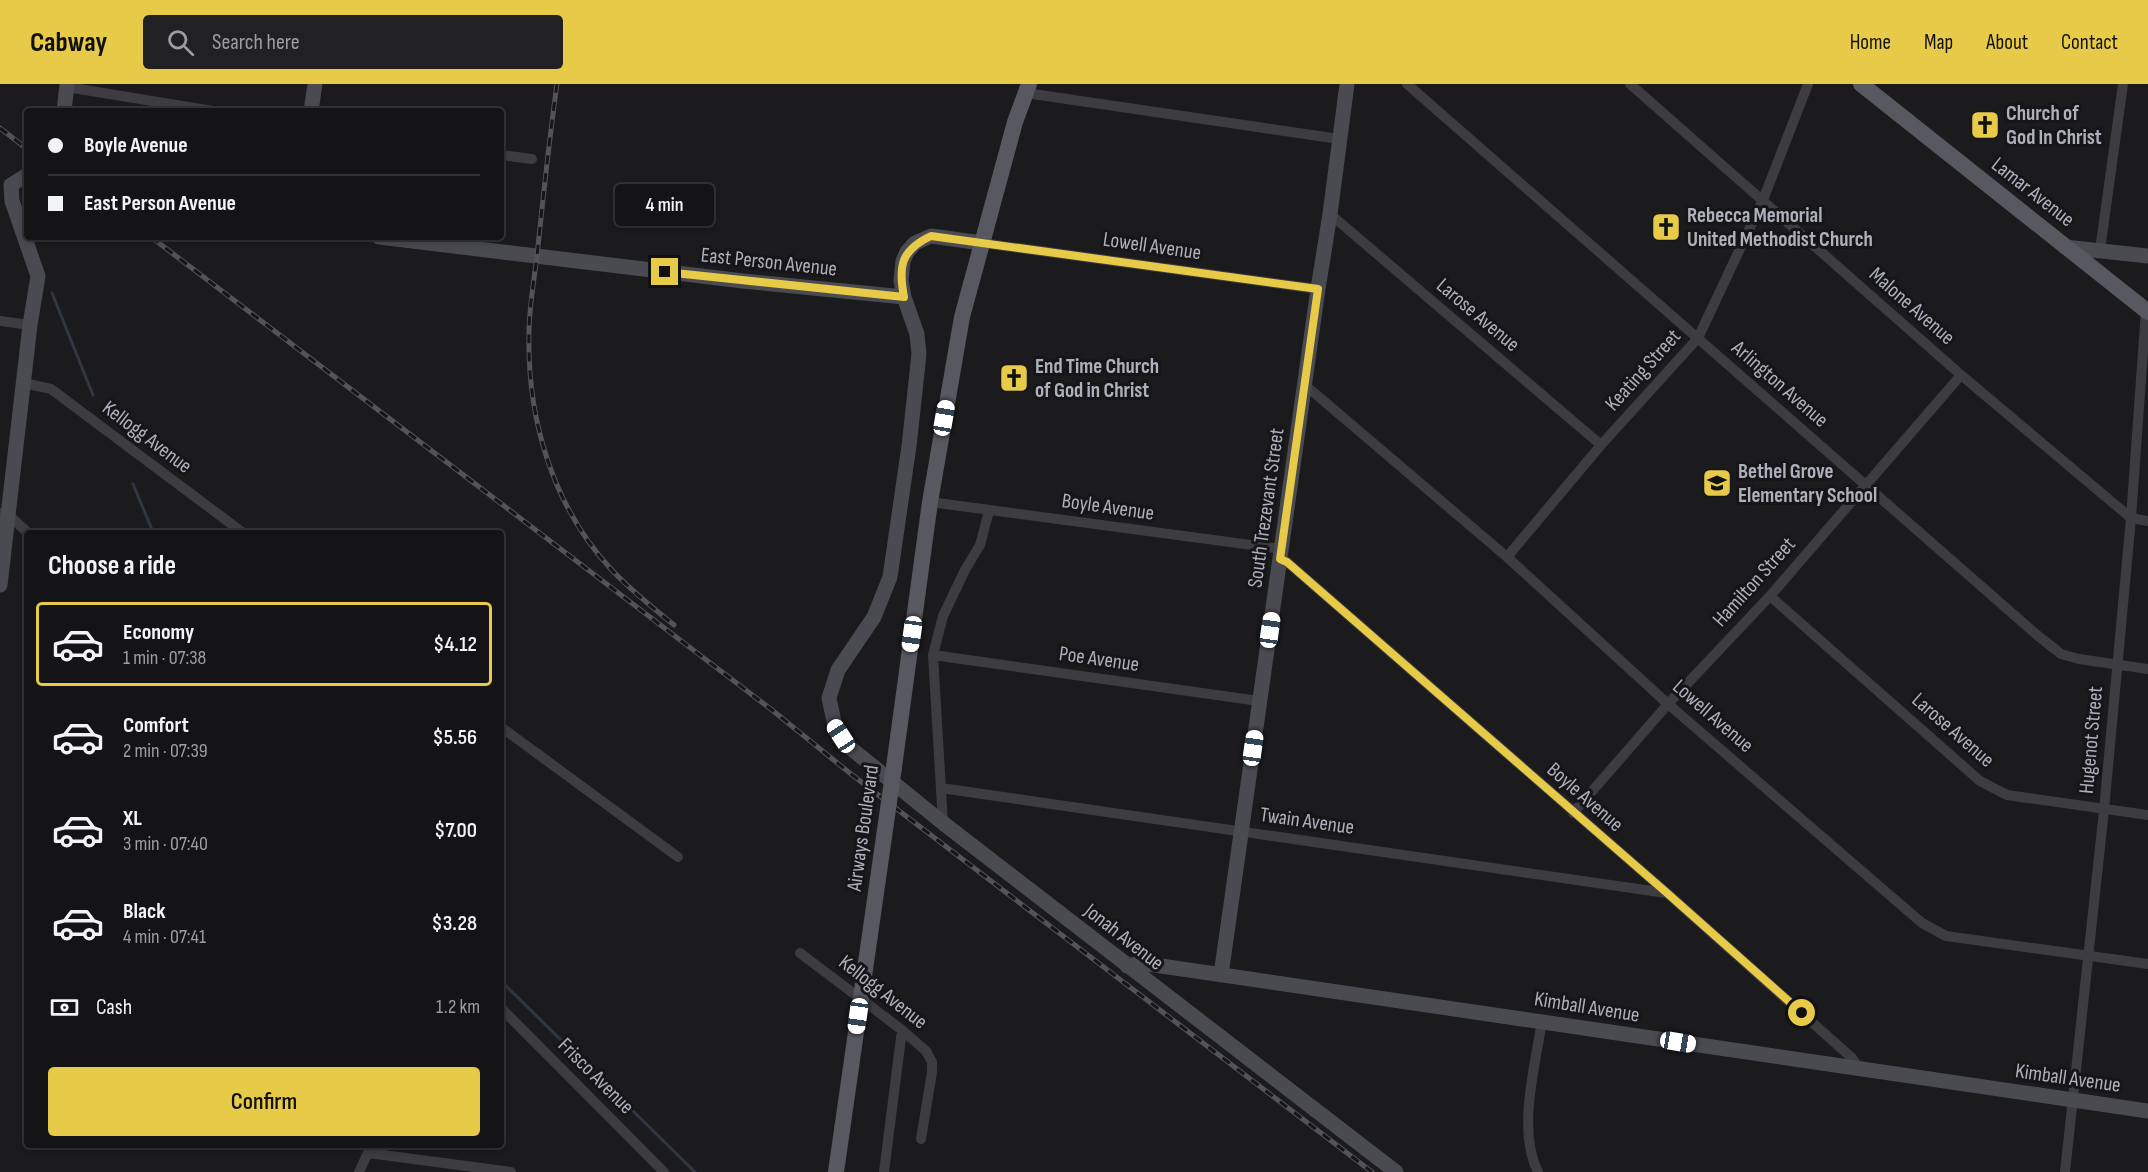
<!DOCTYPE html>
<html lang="en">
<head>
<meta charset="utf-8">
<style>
	body { margin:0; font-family:"Sofia Sans Condensed",sans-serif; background:#212123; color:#f1f3f6; height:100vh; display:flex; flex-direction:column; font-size:22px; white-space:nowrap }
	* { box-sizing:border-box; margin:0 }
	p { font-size:20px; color:#9d9ea1 }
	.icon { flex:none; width:33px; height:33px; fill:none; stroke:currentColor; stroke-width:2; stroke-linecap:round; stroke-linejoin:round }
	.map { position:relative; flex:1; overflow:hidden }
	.details { position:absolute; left:24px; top:446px; width:480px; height:618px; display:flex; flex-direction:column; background:#141416; border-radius:6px; box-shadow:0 3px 9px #0003,0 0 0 2px #333335 }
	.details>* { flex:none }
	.top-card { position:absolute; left:24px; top:24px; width:480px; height:132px; border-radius:6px; box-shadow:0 3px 9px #0003,0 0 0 2px #333335; display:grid; align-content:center; height:132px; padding:0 24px; background:#141416 }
	.end { position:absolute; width:27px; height:27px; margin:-14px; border:8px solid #e7ca48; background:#111; box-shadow:0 0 0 3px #111 }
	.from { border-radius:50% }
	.bubble { position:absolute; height:42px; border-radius:6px; background:#141416; box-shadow:0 3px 9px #0003,0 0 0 2px #333335; font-size:20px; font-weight:600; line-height:42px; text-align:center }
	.car { position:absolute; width:18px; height:36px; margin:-18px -9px; border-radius:8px; box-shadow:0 0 4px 2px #0007; background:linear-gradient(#fff 24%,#345 0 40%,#fff 0 76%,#345 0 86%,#fff 0) }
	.top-card b { display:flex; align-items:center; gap:21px; height:57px; font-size:22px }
	.top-card b+b { border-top:2px solid #333335 }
	.top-card i { width:15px; height:15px; background:#f1f3f6 }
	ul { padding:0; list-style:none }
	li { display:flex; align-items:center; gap:18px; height:84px; margin:0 12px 9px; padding:0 12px; border:3px solid transparent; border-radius:6px }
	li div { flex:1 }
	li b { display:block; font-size:22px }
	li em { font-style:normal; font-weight:600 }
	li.active { border-color:#e7ca48 }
	li>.icon { width:54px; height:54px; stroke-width:1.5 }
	h2 { padding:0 24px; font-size:27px; line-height:72px }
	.pay { display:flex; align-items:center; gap:15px; height:66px; padding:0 24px; font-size:22px }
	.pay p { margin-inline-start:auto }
	.primary-button { display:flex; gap:12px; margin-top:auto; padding:12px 24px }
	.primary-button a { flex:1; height:69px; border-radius:6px; background:#e7ca48; color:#111; font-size:24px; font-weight:600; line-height:69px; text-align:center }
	header { display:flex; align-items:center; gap:36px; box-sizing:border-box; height:84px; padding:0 30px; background:#e7ca48; color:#111 }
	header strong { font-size:28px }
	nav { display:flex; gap:33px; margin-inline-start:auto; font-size:21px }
	.search { width:420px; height:54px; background:#212123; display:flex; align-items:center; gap:15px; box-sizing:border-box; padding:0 21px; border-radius:6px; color:#9d9ea1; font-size:22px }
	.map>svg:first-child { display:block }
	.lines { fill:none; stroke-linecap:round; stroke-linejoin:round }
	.stream { stroke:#313740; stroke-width:3 }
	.street { stroke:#3c3c41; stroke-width:10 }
	.secondary { stroke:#4a4a51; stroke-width:15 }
	.primary { stroke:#585860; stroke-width:16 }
	.rail-casing { stroke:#53535a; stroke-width:5 }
	.rail { stroke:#161518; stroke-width:3; stroke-dasharray:9; stroke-linecap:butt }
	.primary-bridge { stroke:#585860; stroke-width:16 }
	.route { stroke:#e7ca48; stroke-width:8 }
	.labels { text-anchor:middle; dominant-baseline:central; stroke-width:6; stroke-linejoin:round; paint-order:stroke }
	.poi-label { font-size:21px; font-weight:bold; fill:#aeb0bb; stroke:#161518; text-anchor:start }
	.street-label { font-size:21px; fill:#aeb0bb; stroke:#161518 }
</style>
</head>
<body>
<header>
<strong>Cabway</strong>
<div class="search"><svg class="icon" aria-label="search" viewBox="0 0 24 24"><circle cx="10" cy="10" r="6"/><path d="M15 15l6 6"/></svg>Search here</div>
<nav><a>Home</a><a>Map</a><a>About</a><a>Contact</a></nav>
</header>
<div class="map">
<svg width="2148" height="1088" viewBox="0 0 2148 1088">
	<rect width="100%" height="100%" fill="#1b1a1d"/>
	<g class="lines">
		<path class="stream" d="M52,209l41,102
			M133,400l20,48
			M501,897l194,191"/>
		<path class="street" d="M1407,0l630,551 24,19 18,5 69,10
			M1630,0l331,291 170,143 17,3
			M67,3l146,24
			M1026,9l313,46
			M501,71l31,4
			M1330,130l271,231
			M982,159l336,46
			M2100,166l23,-166
			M0,237l30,4
			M24,299l27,6 191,143
			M1305,301l202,172 161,147 254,219 24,13 202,28
			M930,418l351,47
			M0,429l9,2 18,17
			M1507,473l94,-112 97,-107 65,-138 45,-116
			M1280,475l7,3 380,331 185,165 8,12
			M1770,512l210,185 27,14 141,20
			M933,571l326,46
			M501,643l177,130
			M941,704l725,105
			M1573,729l95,-109 102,-108 191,-221
			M943,739l-10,-168 10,-39 22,-46 15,-25 9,-34
			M800,869l102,77 24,21 6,11v10l-11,67
			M501,924l163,164
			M368,1069l143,19
			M359,1088l13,-28
			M884,1088l18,-142
			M1538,1088c-21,-42 -3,-105 4,-151
			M2065,1088l39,-362 27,-292 15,-208"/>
		<path class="secondary" d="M64,27l3,-27
			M311,27l4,-27
			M11,101l16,-10
			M379,153l364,44 161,16
			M982,159l-51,-7 -16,7 -8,9 -4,9 -2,19 3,17 13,37 2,20 -10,92 -19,131 -16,40 -36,53 -9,28 6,28 13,20 95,77 453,349
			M2065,163l83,9
			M0,501l30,-260 8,-49 -26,-75 -1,-16
			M1127,882l14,-3c336,48 671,100 1007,148
			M1221,891l97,-686 12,-75 17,-130"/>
		<path class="primary" d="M1861,0l287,228
			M894,683l36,-265 32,-185 53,-195 14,-38
			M836,1088l6,-42"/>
		<g class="rail-casing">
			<path id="rail" d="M557,0c-8,57 -14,114 -20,172 -3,25 -8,51 -8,77 -2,84 23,172 81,235 19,21 42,39 64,57
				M0,44l27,21
				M151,153l621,473 79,64 521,398"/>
		</g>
		<use href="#rail" class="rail"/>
		<path class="primary-bridge" d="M842,1046l52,-363"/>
	</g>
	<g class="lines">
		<path class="route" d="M665,188l239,25c-6,-31 -3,-47 27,-61l387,53 -38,270 7,3 380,331 135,120"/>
	</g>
	<defs>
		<g id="church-square" transform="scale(1.5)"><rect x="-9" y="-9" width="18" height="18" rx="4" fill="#e7ca48" stroke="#161518"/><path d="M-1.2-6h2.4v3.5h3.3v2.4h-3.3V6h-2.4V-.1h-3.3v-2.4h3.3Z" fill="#111"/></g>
		<g id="school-square" transform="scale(1.5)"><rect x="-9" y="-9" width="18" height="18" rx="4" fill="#e7ca48" stroke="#161518"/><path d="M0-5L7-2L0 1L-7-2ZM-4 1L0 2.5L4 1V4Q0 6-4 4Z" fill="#111"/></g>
	</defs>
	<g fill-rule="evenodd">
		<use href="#church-square" x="1985" y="41"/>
		<use href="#church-square" x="1666" y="143"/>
		<use href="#church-square" x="1014" y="294"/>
		<use href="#school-square" x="1717" y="399"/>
	</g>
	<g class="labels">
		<g class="poi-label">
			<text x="2006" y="29">Church of<tspan x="2006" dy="24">God In Christ</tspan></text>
			<text x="1687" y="131">Rebecca Memorial<tspan x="1687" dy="24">United Methodist Church</tspan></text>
			<text x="1035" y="282">End Time Church<tspan x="1035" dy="24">of God in Christ</tspan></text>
			<text x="1738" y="387">Bethel Grove<tspan x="1738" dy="24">Elementary School</tspan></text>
		</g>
		<g class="street-label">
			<text transform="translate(2033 108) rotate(38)">Lamar Avenue</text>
			<text transform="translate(1152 162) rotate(8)">Lowell Avenue</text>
			<text transform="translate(769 178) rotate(6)">East Person Avenue</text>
			<text transform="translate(1912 222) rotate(41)">Malone Avenue</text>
			<text transform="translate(1478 231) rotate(40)">Larose Avenue</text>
			<text transform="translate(1643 286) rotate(-48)">Keating Street</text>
			<text transform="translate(1780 300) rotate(41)">Arlington Avenue</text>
			<text transform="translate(147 353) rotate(37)">Kellogg Avenue</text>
			<text transform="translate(1108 423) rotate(8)">Boyle Avenue</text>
			<text transform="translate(1266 424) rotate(-82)">South Trezevant Street</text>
			<text transform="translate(1754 498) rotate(-48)">Hamilton Street</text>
			<text transform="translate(1099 575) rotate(8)">Poe Avenue</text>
			<text transform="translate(1713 632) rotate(41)">Lowell Avenue</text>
			<text transform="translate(1953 646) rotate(41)">Larose Avenue</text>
			<text transform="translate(2091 656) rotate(-85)">Hugenot Street</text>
			<text transform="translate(1585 713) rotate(41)">Boyle Avenue</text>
			<text transform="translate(1307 737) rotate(8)">Twain Avenue</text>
			<text transform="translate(863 744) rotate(-82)">Airways Boulevard</text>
			<text transform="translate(1124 853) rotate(38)">Jonah Avenue</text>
			<text transform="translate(883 908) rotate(38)">Kellogg Avenue</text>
			<text transform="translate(1587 923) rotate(9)">Kimball Avenue</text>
			<text transform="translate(596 992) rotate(45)">Frisco Avenue</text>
			<text transform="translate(2068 994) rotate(8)">Kimball Avenue</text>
		</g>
	</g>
</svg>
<i class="end from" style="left:1802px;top:929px"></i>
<i class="end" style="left:665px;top:188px"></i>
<div class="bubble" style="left:615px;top:100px;width:99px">4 min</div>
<i class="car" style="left:944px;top:334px;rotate:10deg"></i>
<i class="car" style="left:1270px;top:546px;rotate:8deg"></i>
<i class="car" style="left:912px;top:550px;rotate:188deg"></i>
<i class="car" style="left:841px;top:652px;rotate:327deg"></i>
<i class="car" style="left:1253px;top:664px;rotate:8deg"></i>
<i class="car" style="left:858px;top:932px;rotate:188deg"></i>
<i class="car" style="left:1678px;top:958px;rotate:99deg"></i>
<div class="top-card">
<b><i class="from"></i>Boyle Avenue</b>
<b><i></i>East Person Avenue</b>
</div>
<section class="details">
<h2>Choose a ride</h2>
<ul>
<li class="active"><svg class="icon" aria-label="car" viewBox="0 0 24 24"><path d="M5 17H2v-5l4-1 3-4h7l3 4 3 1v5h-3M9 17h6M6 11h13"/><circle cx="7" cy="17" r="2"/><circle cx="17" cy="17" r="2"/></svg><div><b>Economy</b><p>1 min · 07:38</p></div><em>$4.12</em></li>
<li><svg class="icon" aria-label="car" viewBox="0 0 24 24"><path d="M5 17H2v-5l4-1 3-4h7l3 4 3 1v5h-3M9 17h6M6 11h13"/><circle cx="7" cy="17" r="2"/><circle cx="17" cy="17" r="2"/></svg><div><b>Comfort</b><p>2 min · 07:39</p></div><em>$5.56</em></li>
<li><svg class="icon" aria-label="car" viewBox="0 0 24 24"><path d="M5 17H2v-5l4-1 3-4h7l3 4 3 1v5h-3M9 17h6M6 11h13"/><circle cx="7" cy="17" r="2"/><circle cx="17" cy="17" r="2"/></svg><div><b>XL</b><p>3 min · 07:40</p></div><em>$7.00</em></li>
<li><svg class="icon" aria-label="car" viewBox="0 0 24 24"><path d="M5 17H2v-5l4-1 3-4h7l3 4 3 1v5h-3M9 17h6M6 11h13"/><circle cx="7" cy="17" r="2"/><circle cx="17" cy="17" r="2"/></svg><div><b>Black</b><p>4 min · 07:41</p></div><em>$3.28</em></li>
</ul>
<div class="pay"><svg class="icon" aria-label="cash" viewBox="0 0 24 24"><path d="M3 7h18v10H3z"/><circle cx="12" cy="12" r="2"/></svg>Cash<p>1.2 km</p></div>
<div class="primary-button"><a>Confirm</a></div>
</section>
</div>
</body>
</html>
